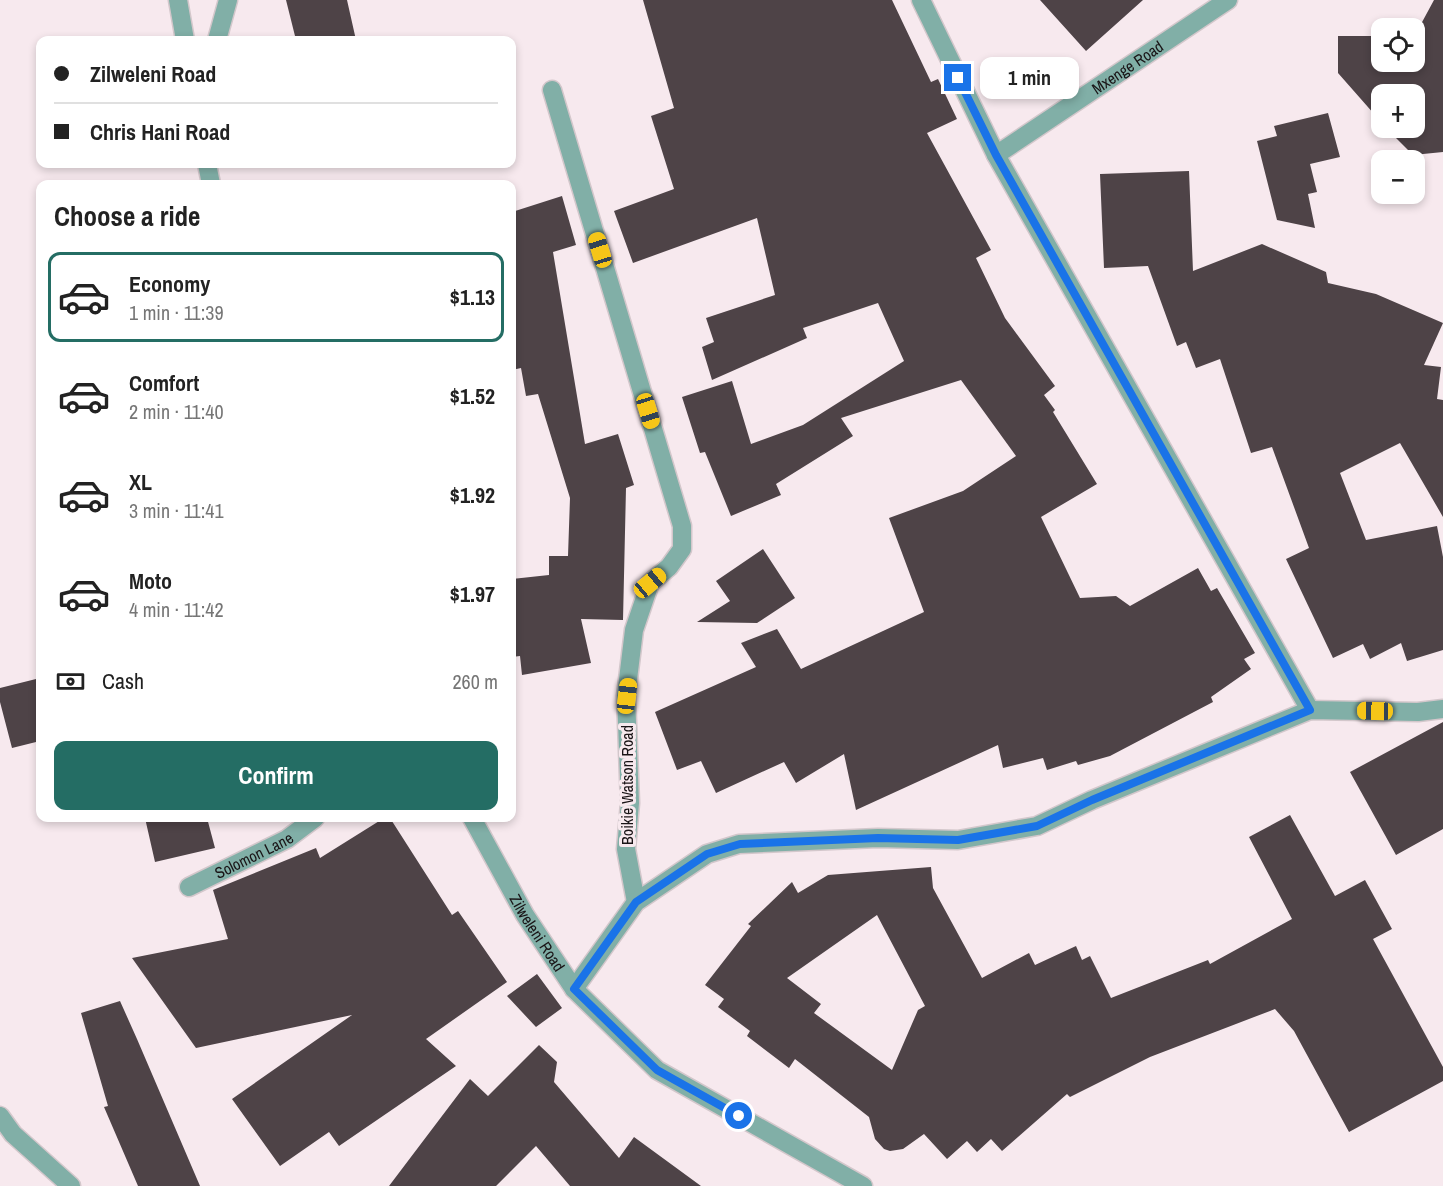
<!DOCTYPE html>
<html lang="en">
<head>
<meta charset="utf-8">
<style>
	body { margin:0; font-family:"Archivo Narrow",sans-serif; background:#f6f6f6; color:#222; height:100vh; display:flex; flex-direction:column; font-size:22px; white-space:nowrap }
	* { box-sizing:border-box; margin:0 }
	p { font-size:20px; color:#767676 }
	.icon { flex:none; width:33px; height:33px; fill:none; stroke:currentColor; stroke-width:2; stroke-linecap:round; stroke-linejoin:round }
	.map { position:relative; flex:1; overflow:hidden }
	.side { position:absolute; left:36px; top:180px; width:480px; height:642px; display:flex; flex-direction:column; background:#fff; border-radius:12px; box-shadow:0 3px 9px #0003 }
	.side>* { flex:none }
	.banner { position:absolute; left:36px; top:36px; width:480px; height:132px; border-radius:12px; box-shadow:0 3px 9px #0003; display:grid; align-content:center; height:132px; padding:0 18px; background:#fff }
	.buttons { position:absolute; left:1371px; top:18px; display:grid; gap:12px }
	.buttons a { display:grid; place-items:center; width:54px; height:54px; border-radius:12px; background:#fff; box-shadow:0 3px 9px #0003; font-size:30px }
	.end { position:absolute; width:27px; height:27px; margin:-14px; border:8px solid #1a73e8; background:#fff; box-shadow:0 0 0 3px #fff }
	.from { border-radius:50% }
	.bubble { position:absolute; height:42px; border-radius:12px; background:#fff; box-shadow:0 3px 9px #0003; font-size:20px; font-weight:800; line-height:42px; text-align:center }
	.car { position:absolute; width:18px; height:36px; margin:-18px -9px; border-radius:8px; box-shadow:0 0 4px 2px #0007; background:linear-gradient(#f5c518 24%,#345 0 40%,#f5c518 0 76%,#345 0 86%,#f5c518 0) }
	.banner b { display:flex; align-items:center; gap:21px; height:57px; font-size:22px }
	.banner b+b { border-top:2px solid #e0e0e0 }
	.banner i { width:15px; height:15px; background:#222 }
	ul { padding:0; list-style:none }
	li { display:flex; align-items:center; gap:18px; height:90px; margin:0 12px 9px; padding:0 6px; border:3px solid transparent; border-radius:12px }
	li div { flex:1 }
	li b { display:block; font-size:22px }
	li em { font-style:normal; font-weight:800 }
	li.selected { border-color:#246d64 }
	li>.icon { width:54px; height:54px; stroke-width:1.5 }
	h2 { padding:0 18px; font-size:27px; line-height:72px }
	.pay { display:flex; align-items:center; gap:15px; height:66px; padding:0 18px; font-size:22px }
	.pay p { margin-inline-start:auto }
	.cta { display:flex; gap:12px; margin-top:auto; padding:12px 18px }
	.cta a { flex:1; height:69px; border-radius:12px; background:#246d64; color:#fff; font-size:24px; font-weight:800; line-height:69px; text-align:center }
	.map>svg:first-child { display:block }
	.building { fill:#4e4347; fill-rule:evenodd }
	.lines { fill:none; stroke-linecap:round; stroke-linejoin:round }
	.minor-casing { stroke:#d3c7cb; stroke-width:21 }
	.minor { stroke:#81afa7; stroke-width:18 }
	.route { stroke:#1a73e8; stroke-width:8 }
	.labels { text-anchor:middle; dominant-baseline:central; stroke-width:6; stroke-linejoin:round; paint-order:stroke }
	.street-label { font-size:16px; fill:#191416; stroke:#f7e9ee }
</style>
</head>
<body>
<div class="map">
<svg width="1443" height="1186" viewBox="0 0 1443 1186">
	<rect width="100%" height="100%" fill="#f7e9ee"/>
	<path class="building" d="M286,0h61l9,40h-60z
		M643,0h249l39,82 7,-3 19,40 -30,14 64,117 -15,8 29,60 50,68 -11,9 11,15 -2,2 44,72 -56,33 39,81 36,-2 14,10 68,-38 13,23 6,-3 38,65 -11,6 7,10 -40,28 2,5 -103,54 -32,9 -2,-4 -29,9 -4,-12 -40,10 -5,-23 -142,65 -12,-56 -48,29 -12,-21 -68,31 -15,-32 -24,9 -22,-58 101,-45 -15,-24 36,-14 24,40 123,-57 -35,-94 74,-27 53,-35 -55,-76 -120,38 12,18 -77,48 5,11 -50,21 -26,-64 -5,1 -18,-56 50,-16 19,63 52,-19 101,-64 -26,-58 -75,25 4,10 -95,42 -10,-33 12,-5 -8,-24 69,-23 -18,-77 -124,45 -19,-52 60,-22 -23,-73 23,-8z
		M1040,0h103l-57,51z
		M1434,0h9v152l-30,3 -27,-27h28v-34h-32v29l-44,-50v-37h44v26h32v-25z
		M1328,113l12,44 -30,7 7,28 -9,2 7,34 -38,-8 -20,-79 20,-5 -3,-10z
		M1189,171l4,100 69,-27 64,28 2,11 48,11 67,29 -19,42 17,2 -4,32 6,1v117l-43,-74 -60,30 26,67 71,-14 6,31v93l-36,11 -6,-18 -31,16 -7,-15 -30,14 -47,-99 23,-11 -37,-101 -21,6 -31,-94 -24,9 -10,-26 -9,4 -29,-80 -44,2 -4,-94z
		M562,196l14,49 -23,7 32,192 33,-10 16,51 -8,3 -3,132 -42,-1 10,44 -69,12 -2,-19 -8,1v-78l37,-4v-19h19l2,-58 -32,-104 -12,2 -5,-28 -9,2v-158z
		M763,549l32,49 -38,25 -60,-1 33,-21 -14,-20z
		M40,678v63l-28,7 -12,-46v-14z
		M1443,722v107l-47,26 -46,-83z
		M1290,815l45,81 30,-16 27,49 -19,10 70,128v14l-94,51 -55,-101 -19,-22 -125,48 -80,40 -3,-3 -65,57 -11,-12 -14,13 -10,-11 -20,18 -23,-25 -21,15 -13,2 -6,-2 -9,-10 -6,-22 -74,-58 -6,9 -42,-32 3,-5 -32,-24 6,-8 -19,-14 46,-59 -3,-2 44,-42 6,11 30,-18 103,-8 2,21 49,90 47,-25 6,12 41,-19 6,14 8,-4 21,42 97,-38 2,4 82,-45 -43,-82zM877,915l48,91 -7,4 -26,60 -78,-57 7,-9 -34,-26z
		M145,818h62l8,30 -60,14z
		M384,818h6l62,97 6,-4 49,71 -81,57 30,27 -117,80 -10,-14 -49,34 -48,-67 120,-84 -156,33 -64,-90 96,-19 -15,-49 103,-42 4,10z
		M537,974l25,34 -26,19 -29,-31z
		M120,1001l17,38 63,147h-62l-34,-79 4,-1 -27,-93z
		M539,1045l18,17 -3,20 65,76 15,-21 67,49h-131l-34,-40 -40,40h-107l81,-107 18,17z"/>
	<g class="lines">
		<g class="minor-casing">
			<g id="minor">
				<path d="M178,0l7,40"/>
				<path d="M921,0l75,155 314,555"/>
				<path d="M217,40l11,-40"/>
				<path d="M552,90l130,436v23l-13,18 -19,16 -16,47 -8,66 4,107 -4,46 10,53"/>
				<path id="s1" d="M996,155l232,-155"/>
				<path d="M207,164l4,20"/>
				<path id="s2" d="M472,818l53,97 49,74 83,81 206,116"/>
				<path id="s3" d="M189,887l98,-48 28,-21"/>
				<path d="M574,989l62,-87 71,-48 32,-10 139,-6 80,2 79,-14 55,-26 218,-90 108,2 25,-3"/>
				<path d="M0,1116l13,18 58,52"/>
			</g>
		</g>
		<use href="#minor" class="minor"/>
	</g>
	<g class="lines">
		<path class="route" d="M739,1116l-82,-46 -83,-81 62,-87 71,-48 33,-10 138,-6 80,2 79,-14 55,-26 218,-90 -314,-555 -38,-77"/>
	</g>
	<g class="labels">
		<g class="street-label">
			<text stroke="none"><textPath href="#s1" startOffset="158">Mxenge Road</textPath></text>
			<text transform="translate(627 785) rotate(-90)">Boikie Watson Road</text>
			<text stroke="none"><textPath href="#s3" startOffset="72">Solomon Lane</textPath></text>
			<text stroke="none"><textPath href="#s2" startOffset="132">Zilweleni Road</textPath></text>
		</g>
	</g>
</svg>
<div class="buttons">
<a><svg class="icon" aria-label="locate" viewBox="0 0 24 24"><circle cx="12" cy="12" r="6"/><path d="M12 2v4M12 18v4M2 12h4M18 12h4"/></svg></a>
<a>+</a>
<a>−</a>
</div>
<i class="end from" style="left:739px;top:1116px"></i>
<i class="end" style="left:958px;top:78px"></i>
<div class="bubble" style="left:980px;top:57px;width:99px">1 min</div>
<i class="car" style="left:600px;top:250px;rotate:343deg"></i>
<i class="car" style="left:648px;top:411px;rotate:163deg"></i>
<i class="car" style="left:650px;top:583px;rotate:50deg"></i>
<i class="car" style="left:627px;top:696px;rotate:7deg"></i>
<i class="car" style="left:1375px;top:711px;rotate:271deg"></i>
<div class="banner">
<b><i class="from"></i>Zilweleni Road</b>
<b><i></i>Chris Hani Road</b>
</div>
<section class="side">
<h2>Choose a ride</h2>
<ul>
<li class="selected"><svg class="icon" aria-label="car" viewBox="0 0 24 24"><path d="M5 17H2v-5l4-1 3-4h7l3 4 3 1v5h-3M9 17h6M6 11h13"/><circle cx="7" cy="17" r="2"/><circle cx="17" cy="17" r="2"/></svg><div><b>Economy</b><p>1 min · 11:39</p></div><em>$1.13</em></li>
<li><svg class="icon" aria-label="car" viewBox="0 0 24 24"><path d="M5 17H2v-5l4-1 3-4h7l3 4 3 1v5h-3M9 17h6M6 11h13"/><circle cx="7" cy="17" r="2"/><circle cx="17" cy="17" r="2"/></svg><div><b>Comfort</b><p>2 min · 11:40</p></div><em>$1.52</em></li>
<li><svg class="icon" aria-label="car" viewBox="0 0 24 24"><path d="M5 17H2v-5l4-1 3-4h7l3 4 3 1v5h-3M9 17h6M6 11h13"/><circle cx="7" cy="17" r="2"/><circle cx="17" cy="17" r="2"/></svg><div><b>XL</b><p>3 min · 11:41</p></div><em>$1.92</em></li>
<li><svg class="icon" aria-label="car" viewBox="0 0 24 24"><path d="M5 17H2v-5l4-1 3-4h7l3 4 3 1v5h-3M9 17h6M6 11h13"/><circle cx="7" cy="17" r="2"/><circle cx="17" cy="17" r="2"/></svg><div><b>Moto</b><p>4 min · 11:42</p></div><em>$1.97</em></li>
</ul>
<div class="pay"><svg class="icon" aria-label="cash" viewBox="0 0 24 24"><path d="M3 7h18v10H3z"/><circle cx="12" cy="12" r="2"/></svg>Cash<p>260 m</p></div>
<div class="cta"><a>Confirm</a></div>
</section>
</div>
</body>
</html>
